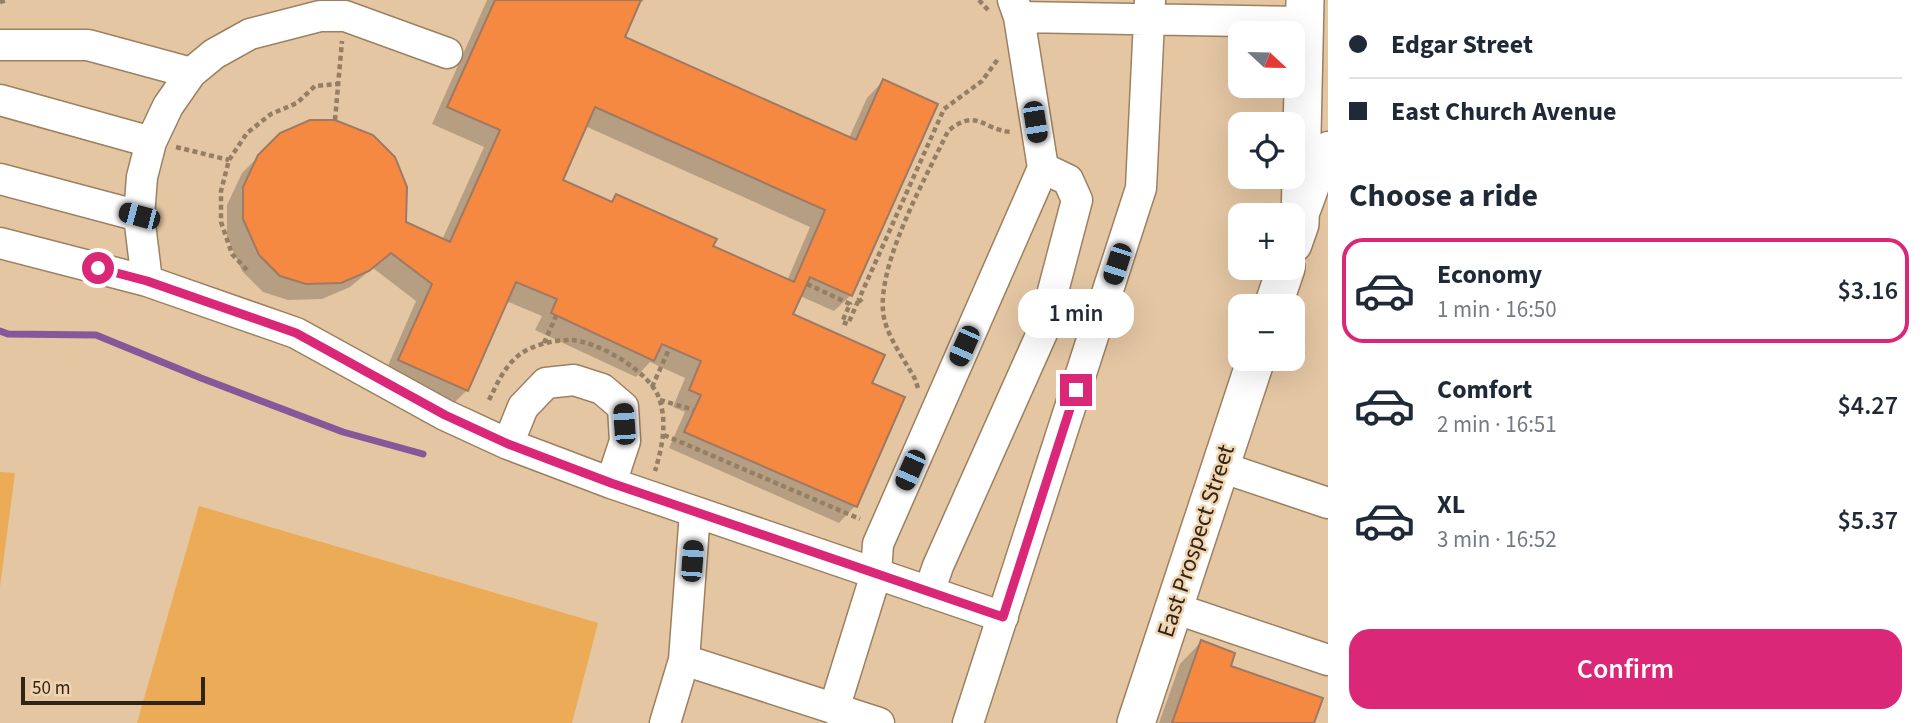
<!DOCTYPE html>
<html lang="en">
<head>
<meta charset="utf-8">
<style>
	body { margin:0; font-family:"Source Sans 3",sans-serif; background:#f2f2f3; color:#1f2937; height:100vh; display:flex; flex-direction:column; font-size:26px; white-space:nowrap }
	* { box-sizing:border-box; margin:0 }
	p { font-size:23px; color:#747a83 }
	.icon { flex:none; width:38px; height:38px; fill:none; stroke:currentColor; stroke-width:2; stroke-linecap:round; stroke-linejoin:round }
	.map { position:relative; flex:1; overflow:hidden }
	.sheet { display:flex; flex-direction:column; background:#fff; width:595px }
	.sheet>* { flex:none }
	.hud { display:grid; align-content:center; height:154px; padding:0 21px; background:#fff }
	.needle { width:46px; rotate:112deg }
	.buttons { position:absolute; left:1228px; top:21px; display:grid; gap:14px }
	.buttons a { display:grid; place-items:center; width:77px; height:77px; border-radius:14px; background:#fff; box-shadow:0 7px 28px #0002; font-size:35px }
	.scale { position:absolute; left:21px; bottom:18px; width:184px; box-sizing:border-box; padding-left:7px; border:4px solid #2f2416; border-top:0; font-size:19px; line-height:24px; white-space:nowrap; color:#2f2416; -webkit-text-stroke:5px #f1d3b0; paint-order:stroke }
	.end { position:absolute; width:32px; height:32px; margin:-16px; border:9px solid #db2777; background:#fff; box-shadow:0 0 0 4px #fff }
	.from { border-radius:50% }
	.bubble { position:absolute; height:49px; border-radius:21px; background:#fff; box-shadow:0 7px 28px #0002; font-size:23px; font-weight:600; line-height:49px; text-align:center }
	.car { position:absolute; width:21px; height:42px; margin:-21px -10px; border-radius:9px; box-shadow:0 0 5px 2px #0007; background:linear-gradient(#222 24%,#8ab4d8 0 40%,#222 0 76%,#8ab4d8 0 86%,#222 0) }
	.hud b { display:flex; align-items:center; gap:24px; height:66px; font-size:26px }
	.hud b+b { border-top:2px solid #e0e1e3 }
	.hud i { width:18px; height:18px; background:#1f2937 }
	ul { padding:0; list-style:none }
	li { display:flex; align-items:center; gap:21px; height:105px; margin:0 14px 10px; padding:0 7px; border:4px solid transparent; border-radius:21px }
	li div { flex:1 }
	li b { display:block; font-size:26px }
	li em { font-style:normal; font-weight:600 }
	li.active { border-color:#db2777 }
	li>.icon { width:63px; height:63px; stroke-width:1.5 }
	h2 { padding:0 21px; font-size:32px; line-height:84px }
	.button { display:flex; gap:14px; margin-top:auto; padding:14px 21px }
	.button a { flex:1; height:80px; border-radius:21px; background:#db2777; color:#fff; font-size:28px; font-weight:600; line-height:80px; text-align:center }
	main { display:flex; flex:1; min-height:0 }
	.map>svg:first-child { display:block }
	.green { fill:#ecab57 }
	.shadow { fill:#0003; fill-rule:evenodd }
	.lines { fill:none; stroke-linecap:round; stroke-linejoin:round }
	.stream { stroke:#865799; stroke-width:7 }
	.building { fill:#f68941; stroke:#9f7963; stroke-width:2; fill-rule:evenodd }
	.minor-casing { stroke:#9c8060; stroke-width:33 }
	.major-casing { stroke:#9c8060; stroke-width:40 }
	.path { stroke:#947f65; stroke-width:4.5; stroke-dasharray:5 3.5; stroke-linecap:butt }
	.minor { stroke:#fff; stroke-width:30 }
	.major { stroke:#fff; stroke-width:37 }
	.route { stroke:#db2777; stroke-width:9 }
	.labels { text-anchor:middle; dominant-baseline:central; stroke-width:5; stroke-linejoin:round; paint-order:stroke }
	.street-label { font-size:24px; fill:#2f2416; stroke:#f1d3b0 }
</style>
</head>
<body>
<main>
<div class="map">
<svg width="1328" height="723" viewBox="0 0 1328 723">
	<rect width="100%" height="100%" fill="#e4c6a3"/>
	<path class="green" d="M0,472l15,1 -15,114z
		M199,506l399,117 -26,100h-435z"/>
	<path class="shadow" d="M487,0h157l-2,2 -3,-1 -16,37 226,100 18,-40 16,-17 -32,214 -17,16 -34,-15 -9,19 79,68 33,15 -48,108 -16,17 -170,-75 16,-36 -12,-5 12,-29 -35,-16 -14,15 -101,-47 7,-14 -36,-15 -39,89 -17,17 -67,-30 33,-76 -43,-33 -23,19 -28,12 -34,1 -25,-8 -21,-21 -15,-34v-32l15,-32 39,-39 123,89 38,17 42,-93 -52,-23zM585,126l225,101 -23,54 -76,-35 -94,-50 -7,7 -50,-22z
		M1201,642l28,25 83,56h-153l21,-59z"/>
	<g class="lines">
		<path class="stream" d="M0,331l8,3 88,1 105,43 142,54 80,22"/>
	</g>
	<path class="building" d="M495,0h146l-16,37 231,103 27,-61 55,25 -86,192 -42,-19 -17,37 92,41 -13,28 33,14 -48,110 -173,-75 17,-37 -12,-5 12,-29 -39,-17 -8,17 -103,-48 6,-14 -41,-17 -48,109 -70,-31 34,-76 -41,-31 -22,18 -28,12 -35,1 -26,-8 -21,-21 -16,-36v-32l15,-32 22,-22 30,-13h25l38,15 22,22 12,30 -1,35 44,20 50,-112 -53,-23zM595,107l230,103 -31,72 -81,-36 4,-7 -101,-45 -4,8 -49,-22z
		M1201,640l34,13 -4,13 92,32 -9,25h-142z"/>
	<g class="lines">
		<g class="minor-casing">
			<path id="minor" d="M1013,0l6,17 24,151
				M1019,17l286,5
				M0,45h88l103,28
				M0,100l151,42
				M0,179l139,37
				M1306,208l22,-61
				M0,243l147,38 149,52 149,82 63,29 103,39 392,134
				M147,281l-8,-65 3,-39 9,-35 17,-36 23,-33 23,-19 36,-20 70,-18h25l102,37
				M508,444l15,-37 23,-24 28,-3 28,9 21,18 2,34 -14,42
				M1221,467l107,36
				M1174,608l154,52
				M684,660l195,63
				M834,709l42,-135 2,-30 165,-376 25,12 9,20 -35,133 -104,233 -9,26
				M665,723l19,-63 11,-148
				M968,723l173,-535 9,-188"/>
		</g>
		<g class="major-casing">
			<path id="major" d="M1293,244l7,-20 5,-224
				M1273,306l13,-38
				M1136,723l120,-364"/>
		</g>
		<path class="path" d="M979,0l9,10
			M0,2l7,-2
			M335,120l7,-79
			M176,147l53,13
			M247,270l-15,-16 -11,-32v-31l8,-31 18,-27 24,-19 26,-11 18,-17 23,-2
			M807,284l43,20 -8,18 6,2 11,-25
			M862,302l-3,-3 85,-190 38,-28 16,-22
			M544,343l12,-27
			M652,387l18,-40
			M918,388l-3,-9c-10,-18 -24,-37 -30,-57 -14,-49 41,-144 63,-191 29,-24 35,-1 63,1
			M489,400c8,-16 15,-33 30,-45 13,-10 34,-15 51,-15 28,1 83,33 90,61 7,23 2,47 -5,70
			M660,400l34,10
			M664,435l196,84"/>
		<use href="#minor" class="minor"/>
		<use href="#major" class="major"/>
	</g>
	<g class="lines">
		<path class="route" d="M98,268l49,13 149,52 149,82 63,29 103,39 392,134 73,-227"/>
	</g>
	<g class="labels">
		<g class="street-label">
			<text transform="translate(1196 541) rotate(-72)">East Prospect Street</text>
		</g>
	</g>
</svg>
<div class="buttons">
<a><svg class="needle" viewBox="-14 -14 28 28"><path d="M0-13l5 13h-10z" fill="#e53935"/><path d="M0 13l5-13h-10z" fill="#747a83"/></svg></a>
<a><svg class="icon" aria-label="locate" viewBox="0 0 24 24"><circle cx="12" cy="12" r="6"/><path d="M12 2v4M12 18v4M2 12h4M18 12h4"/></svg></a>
<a>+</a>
<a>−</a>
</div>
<div class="scale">50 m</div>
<i class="end from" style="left:98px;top:268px"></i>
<i class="end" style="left:1076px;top:390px"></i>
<div class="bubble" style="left:1018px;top:289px;width:116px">1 min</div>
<i class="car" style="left:1035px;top:122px;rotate:171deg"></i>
<i class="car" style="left:139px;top:216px;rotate:285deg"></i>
<i class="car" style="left:1117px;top:264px;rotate:198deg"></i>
<i class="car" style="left:964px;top:346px;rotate:204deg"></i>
<i class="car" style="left:624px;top:424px;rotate:356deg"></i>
<i class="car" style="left:910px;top:470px;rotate:204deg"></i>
<i class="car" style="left:692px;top:561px;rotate:4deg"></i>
</div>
<section class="sheet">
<div class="hud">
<b><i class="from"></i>Edgar Street</b>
<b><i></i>East Church Avenue</b>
</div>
<h2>Choose a ride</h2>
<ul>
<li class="active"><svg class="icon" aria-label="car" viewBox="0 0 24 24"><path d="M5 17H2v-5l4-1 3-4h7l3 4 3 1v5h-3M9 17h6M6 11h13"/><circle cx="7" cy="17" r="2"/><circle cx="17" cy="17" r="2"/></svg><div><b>Economy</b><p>1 min · 16:50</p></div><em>$3.16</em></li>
<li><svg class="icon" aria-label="car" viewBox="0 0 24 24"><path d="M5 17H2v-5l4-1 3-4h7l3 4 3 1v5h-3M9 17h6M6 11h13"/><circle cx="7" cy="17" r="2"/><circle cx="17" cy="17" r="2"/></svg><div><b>Comfort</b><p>2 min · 16:51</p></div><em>$4.27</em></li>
<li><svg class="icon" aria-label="car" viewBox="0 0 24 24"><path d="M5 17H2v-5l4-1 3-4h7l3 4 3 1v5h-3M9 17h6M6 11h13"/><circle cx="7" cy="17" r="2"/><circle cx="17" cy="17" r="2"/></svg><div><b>XL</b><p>3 min · 16:52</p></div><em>$5.37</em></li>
</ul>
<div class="button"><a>Confirm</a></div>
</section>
</main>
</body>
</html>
